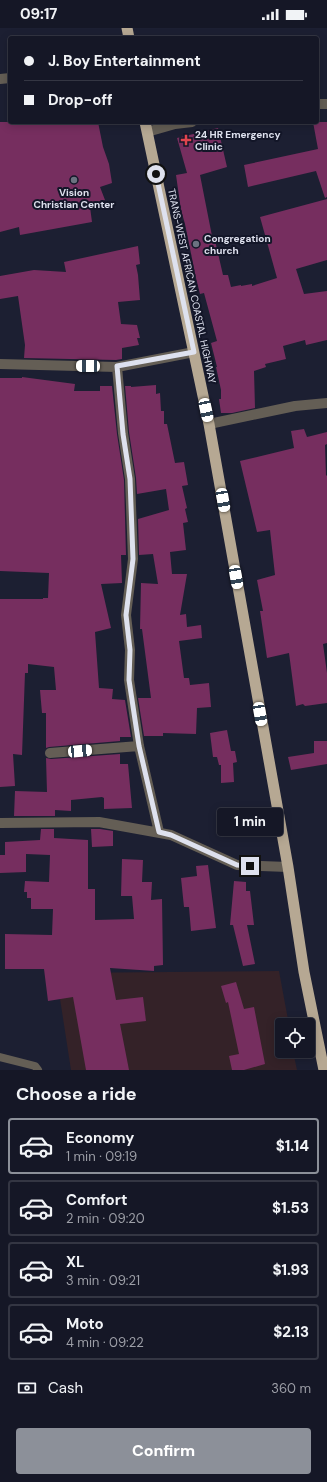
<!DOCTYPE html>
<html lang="en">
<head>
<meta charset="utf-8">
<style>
	body { margin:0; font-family:"DM Sans",sans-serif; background:#222432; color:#f1f3f6; height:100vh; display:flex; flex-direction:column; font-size:15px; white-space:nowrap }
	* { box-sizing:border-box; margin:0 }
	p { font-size:13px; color:#9d9fa7 }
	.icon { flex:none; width:22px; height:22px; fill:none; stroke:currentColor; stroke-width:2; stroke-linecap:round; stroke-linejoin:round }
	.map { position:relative; height:1042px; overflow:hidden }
	.drawer { display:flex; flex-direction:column; background:#151726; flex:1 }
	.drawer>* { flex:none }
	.hud { position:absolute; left:8px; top:8px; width:311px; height:88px; border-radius:4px; box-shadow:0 2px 10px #0003,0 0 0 1px #343643; display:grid; align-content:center; height:88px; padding:0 16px; background:#151726 }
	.fabs { position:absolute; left:275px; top:990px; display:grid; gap:8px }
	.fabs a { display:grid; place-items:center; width:40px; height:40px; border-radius:4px; background:#151726; box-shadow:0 2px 10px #0003,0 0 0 1px #343643; font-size:20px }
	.end { position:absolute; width:18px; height:18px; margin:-9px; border:5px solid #dee1ee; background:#111; box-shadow:0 0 0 2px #111 }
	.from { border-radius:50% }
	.bubble { position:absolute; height:28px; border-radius:4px; background:#151726; box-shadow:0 2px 10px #0003,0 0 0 1px #343643; font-size:13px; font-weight:800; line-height:28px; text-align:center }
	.car { position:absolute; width:12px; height:24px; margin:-12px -6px; border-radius:5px; box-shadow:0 0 3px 1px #0007; background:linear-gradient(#fff 24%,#345 0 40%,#fff 0 76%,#345 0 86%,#fff 0) }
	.hud b { display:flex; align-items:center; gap:14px; height:38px; font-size:15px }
	.hud b+b { border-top:1px solid #343643 }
	.hud i { width:10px; height:10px; background:#f1f3f6 }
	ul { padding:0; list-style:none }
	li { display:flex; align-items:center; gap:12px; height:56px; margin:0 8px 6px; padding:0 8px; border:2px solid #343643; border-radius:4px }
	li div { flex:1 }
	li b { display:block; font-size:15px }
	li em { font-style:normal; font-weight:800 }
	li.active { border-color:#8c9099 }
	li>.icon { width:36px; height:36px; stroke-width:1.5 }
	h2 { padding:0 16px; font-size:18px; line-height:48px }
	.pay { display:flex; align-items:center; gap:10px; height:44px; padding:0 16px; font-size:15px }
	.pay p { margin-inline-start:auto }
	.primary-button { display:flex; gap:8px; margin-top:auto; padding:8px 16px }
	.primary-button a { flex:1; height:46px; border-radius:4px; background:#8c9099; color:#fff; font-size:16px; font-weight:800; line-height:46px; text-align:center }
	.status { display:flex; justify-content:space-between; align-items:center; height:28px; padding:0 20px; background:#151726; direction:ltr }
	.status svg { height:11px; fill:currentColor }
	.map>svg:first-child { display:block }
	.industrial { fill:#342228 }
	.building { fill:#762e5f }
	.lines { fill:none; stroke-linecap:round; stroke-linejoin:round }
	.service { stroke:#645e55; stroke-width:8 }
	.minor { stroke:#645e55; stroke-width:10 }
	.trunk { stroke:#b6a893; stroke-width:11 }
	.route { stroke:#dee1ee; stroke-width:5 }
	.health-dot { fill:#e0444e; stroke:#131628; stroke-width:1.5 }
	.worship-dot { fill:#6b7280; stroke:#131628; stroke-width:1.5 }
	.labels { text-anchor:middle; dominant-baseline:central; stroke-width:4; stroke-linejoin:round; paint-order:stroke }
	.poi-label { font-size:10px; font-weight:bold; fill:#dee1ee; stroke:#131628; text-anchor:start }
	.street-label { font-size:10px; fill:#dee1ee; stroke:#131628 }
</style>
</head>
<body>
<div class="status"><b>09:17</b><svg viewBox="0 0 49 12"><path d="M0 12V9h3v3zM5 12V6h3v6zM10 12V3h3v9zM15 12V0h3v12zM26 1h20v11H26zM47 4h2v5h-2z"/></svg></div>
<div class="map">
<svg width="327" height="1042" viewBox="0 0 327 1042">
	<rect width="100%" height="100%" fill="#1c1f32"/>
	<path class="industrial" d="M279,943l10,54h-7v26h11l4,19h-226l-15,-97z"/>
	<path class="building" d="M0,94h63v2l5,-2h30l5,25 6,17 3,19 -12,4 5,13 -15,7 2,15 -72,13 -1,-8 -19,5z
		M313,94h14v75l-2,1 -9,-27 -68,16 -4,-22 74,-16z
		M218,100l9,39 -27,8 12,61h2l9,39h5l3,12 10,-2v1l11,-2v2l25,-8 -17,-61 67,-18v61l-31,9 8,25 23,-3v49l-21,5 -1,-5 -22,6 3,13 -21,5 1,3 -12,4 1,37 -23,5h-11l-2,-14h2v-9l-5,-23h1l-6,-24 6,-2 -13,-48 -4,1 -4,-16 -11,-54 -4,-14 -5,-35 11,-2 -10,-35z
		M138,218l2,18 -4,1 2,10 2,25 -22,2 3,22 16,1 3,13h-3l2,7 -17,3v11l-6,1 -92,-2 1,-13 -7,-49 -18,3v-23l34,-6 32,2 -2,-10z
		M22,349l53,7 -1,7h26v-5h12l5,48 7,46 2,75h-5l1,28 -21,1 10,44 -16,4 4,56 14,1 -1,10 13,1 6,37h-11v4l-71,6 -3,1v-35h-4l-2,-23h16l-2,-23 -26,-3v9h-3l-3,82 -9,-1 2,32 -15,1v-188h43v-1h5l1,-25 -49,-2v-193h22z
		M156,357v9l4,-1 1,18h3v13h3l8,39 9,-1 4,23 -6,1 5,22 -2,1 3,13 -5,1 3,27 -16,2 2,22h15l-7,41 6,-1 1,13 14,-2 1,13 -23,3 5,37h5l1,7 19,-2 2,24 -14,1 -1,26 -33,-1v3h-19l-6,-38h13l-9,-69h-2l1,-46 17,1 -5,-30 -14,1 -1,-36 31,-9 -3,-21 -29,5 -1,-16 -7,-46 -4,-46h6v1z
		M304,401l3,8 20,-5v12l-2,1 1,31 1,-1v168l-4,1 4,29v30l-22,3 -2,-2 -7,2 -7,-53 -22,5 -7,-47h3l-6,-31 18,-5 -5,-45 -13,2 -17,-71 54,-13 -3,-17z
		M227,702l4,21h4l2,11 -4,1 1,19 -13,1v-18h-2l-2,-8h-4l-3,-24z
		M314,713h13v23l-36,6 -3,-13 26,-4z
		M120,726v10h8l4,44 -28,1v-11l-2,-1 -31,3v11l-16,-1v6h-41l1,-25 32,1 -1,-34 5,1z
		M41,801h13v9l34,2v49h7v31l39,-1 -2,-23h-11l1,-37 21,1 -1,22h10l-1,18 11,-1 1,66 -9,1v5l-44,-3 6,32 27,-3 3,24 -26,3 9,46h-43l-13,-73 -25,4 -4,-32h-39v-35l47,1 1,-26h-22v-11h-4v-6h-3l1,-11 24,1 1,-27 -24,-1v18l-26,1v-18h5v-13l35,-2z
		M91,801h9l13,2v15l-21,1z
		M208,837l8,63 -25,3 -2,-24h-5l-3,-29 16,-2 -1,-10z
		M234,853l12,1v9h4l4,34h-7l8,39 -12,2 -10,-41h-3z
		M236,954l8,27 10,-2 11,57 -21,6h-12l-3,-14 10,-2 -11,-52 -2,1 -5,-17z"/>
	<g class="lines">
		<path class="service" d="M0,1029l35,9 3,4"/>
		<path class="minor" d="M0,51l10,-1
			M317,76h10
			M147,104l28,-8 17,-2
			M0,336l117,3 77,-15
			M117,339l6,66 7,46 3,80 -7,56 4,35 -1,30 10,66 20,86
			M209,396l86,-18 32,-3
			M50,725l89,-7
			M0,795l99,-1 72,13 66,30 51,2"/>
		<path class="trunk" d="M127,0l2,10
			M145,94l64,302 79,443 16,105 20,98"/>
	</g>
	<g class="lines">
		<path class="route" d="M156,146l38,178 -77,14 6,68 7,45 3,80 -7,56 4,35 -1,30 10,66 20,86 12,3 66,30 13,1"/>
	</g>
	<path class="health-dot" d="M184 106h4v4h4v4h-4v4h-4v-4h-4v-4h4z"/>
	<g class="worship-dot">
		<circle cx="74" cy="152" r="4"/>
		<circle cx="196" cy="216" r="4"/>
	</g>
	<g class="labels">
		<g class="poi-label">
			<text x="195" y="106">24 HR Emergency<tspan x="195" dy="12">Clinic</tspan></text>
			<text x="74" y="164" text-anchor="middle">Vision<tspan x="74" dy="12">Christian Center</tspan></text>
			<text x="204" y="210">Congregation<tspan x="204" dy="12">church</tspan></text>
		</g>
		<g class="street-label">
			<text transform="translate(192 258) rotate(78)">TRANS-WEST AFRICAN COASTAL HIGHWAY</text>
		</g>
	</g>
</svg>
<div class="fabs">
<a><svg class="icon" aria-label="locate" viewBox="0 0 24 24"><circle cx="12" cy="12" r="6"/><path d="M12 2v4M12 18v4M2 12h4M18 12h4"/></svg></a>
</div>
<i class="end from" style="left:156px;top:146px"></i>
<i class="end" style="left:250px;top:838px"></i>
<div class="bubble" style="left:217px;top:780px;width:66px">1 min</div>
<i class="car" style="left:88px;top:338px;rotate:271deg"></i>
<i class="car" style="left:206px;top:382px;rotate:168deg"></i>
<i class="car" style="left:223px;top:472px;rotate:170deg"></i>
<i class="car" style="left:236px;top:549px;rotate:170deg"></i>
<i class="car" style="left:260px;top:686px;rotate:170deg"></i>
<i class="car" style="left:80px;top:723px;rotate:85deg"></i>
<div class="hud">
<b><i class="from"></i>J. Boy Entertainment</b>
<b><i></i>Drop-off</b>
</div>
</div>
<section class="drawer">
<h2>Choose a ride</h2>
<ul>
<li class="active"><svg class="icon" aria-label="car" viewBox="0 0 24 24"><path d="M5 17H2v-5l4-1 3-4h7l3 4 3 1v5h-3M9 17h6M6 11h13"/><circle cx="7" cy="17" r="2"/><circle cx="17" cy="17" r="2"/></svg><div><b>Economy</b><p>1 min · 09:19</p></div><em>$1.14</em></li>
<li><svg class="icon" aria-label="car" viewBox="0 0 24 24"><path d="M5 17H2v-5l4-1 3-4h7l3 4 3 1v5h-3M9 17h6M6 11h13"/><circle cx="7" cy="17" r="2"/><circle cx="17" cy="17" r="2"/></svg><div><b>Comfort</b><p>2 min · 09:20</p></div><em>$1.53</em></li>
<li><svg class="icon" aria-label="car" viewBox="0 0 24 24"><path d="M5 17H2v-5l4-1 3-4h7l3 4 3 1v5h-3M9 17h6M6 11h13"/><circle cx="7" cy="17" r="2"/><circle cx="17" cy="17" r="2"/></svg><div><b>XL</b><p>3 min · 09:21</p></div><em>$1.93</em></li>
<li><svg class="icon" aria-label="car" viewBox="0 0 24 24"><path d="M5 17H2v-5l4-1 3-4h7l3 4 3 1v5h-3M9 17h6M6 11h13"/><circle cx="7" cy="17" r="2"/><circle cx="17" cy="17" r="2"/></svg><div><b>Moto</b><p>4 min · 09:22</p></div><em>$2.13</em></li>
</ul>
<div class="pay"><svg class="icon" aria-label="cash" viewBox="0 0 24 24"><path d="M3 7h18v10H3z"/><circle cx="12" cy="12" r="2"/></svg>Cash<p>360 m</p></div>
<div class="primary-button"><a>Confirm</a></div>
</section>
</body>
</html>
